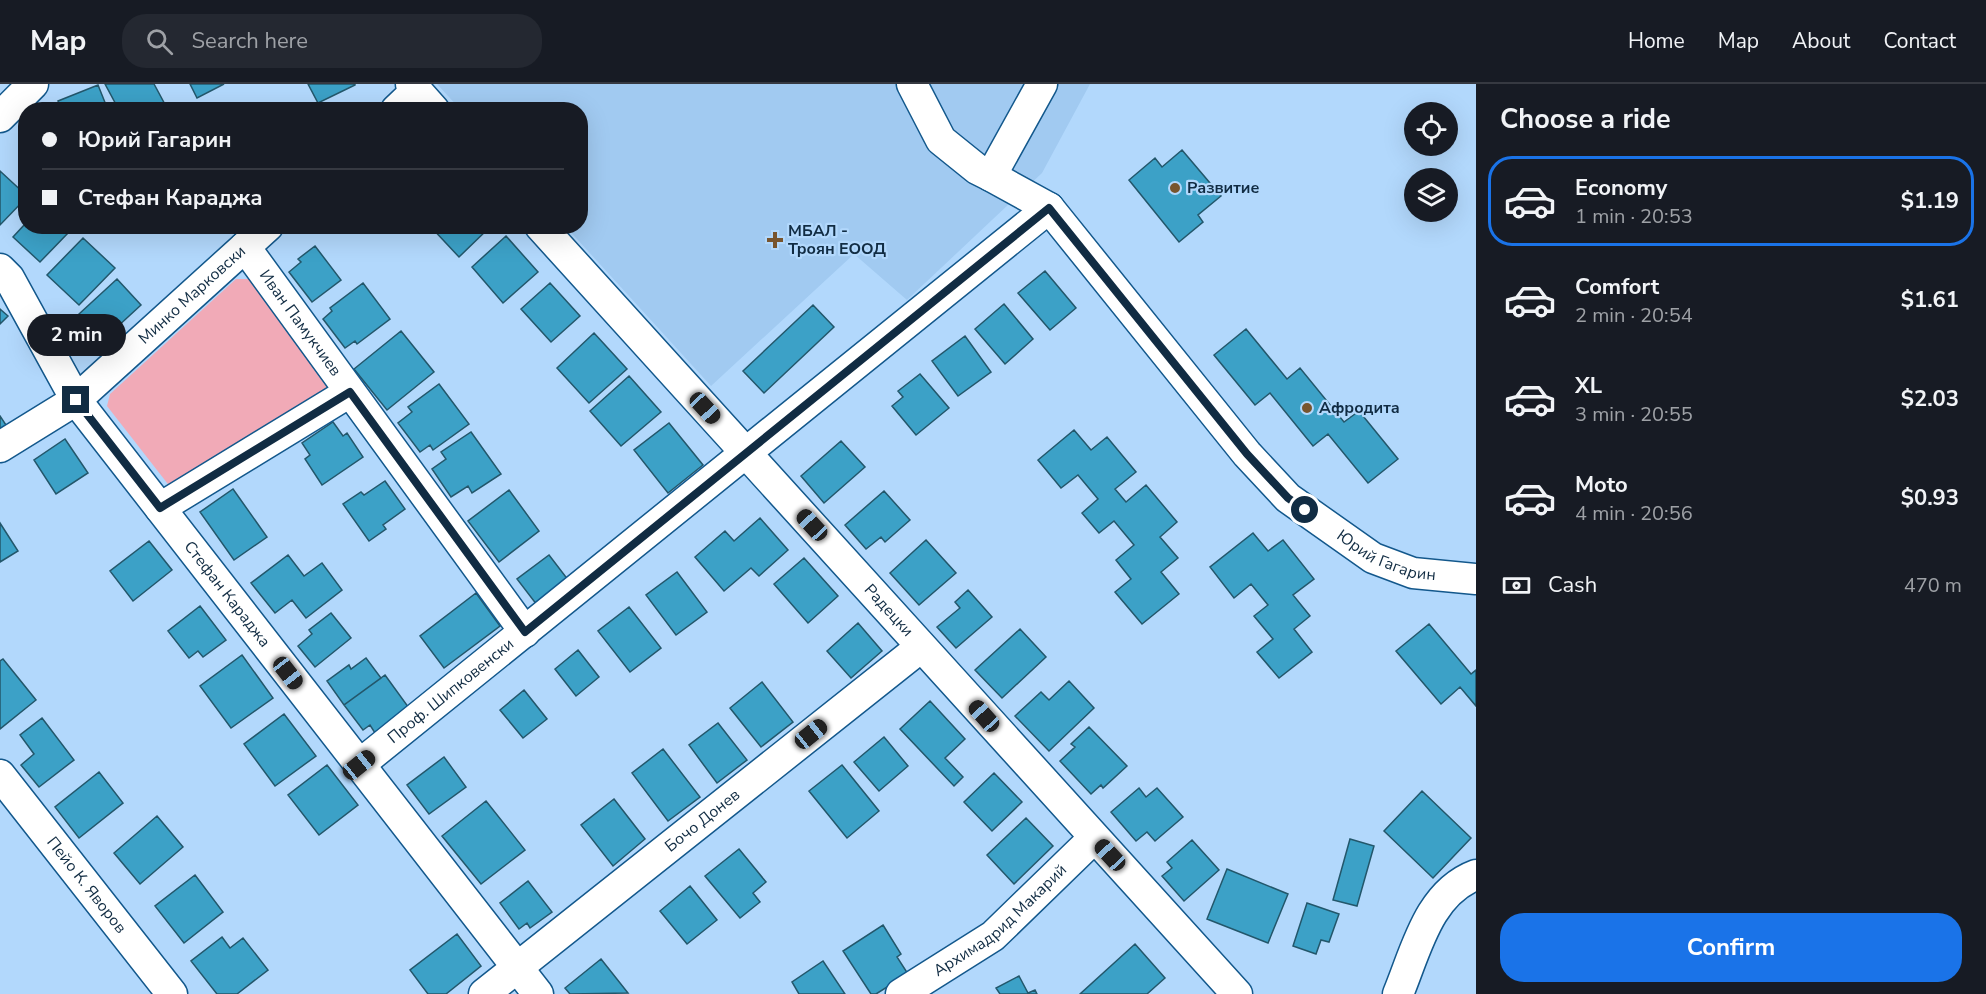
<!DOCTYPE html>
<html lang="en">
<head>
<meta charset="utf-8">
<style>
	body { margin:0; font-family:"Nunito Sans",sans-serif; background:#242831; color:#f1f3f6; height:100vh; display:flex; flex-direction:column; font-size:22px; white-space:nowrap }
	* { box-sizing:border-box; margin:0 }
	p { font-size:20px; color:#9ea1a6 }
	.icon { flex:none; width:33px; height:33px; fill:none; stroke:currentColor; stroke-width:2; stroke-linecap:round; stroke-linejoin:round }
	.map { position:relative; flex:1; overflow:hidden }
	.sheet { display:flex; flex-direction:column; background:#171b24; width:510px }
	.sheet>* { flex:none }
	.hud { position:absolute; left:18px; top:18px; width:570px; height:132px; border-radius:24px; box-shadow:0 6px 24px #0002; display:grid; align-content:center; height:132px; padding:0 24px; background:#171b24 }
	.controls { position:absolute; left:1404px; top:18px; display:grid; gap:12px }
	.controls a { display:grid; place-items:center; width:54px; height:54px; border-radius:50%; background:#171b24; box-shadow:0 6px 24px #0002; font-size:30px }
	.end { position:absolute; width:27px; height:27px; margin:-14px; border:8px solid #112c43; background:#fff; box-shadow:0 0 0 3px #fff }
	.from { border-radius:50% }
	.bubble { position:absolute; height:42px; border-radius:21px; background:#171b24; box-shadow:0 6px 24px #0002; font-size:20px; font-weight:700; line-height:42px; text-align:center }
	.car { position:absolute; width:18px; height:36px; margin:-18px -9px; border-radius:8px; box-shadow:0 0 4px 2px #0007; background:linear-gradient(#222 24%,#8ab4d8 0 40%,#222 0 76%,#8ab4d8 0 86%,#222 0) }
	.hud b { display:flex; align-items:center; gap:21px; height:57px; font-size:22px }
	.hud b+b { border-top:2px solid #363941 }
	.hud i { width:15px; height:15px; background:#f1f3f6 }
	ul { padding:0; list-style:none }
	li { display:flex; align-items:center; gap:18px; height:90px; margin:0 12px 9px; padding:0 12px; border:3px solid transparent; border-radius:24px }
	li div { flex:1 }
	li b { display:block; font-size:22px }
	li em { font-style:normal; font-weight:700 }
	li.active { border-color:#1a73e8 }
	li>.icon { width:54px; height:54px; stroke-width:1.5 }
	h2 { padding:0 24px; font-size:27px; line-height:72px }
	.pay { display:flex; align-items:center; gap:15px; height:66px; padding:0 24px; font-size:22px }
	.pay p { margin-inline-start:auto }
	.action { display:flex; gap:12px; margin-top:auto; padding:12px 24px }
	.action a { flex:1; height:69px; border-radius:24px; background:#1a73e8; color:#fff; font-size:24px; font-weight:700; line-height:69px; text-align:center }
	header { display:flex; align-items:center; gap:36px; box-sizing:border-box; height:84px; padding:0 30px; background:#171b24; border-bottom:2px solid #363941 }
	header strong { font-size:28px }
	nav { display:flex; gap:33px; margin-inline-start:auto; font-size:21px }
	.search { width:420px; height:54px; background:#242831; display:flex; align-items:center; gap:15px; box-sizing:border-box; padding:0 21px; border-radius:24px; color:#9ea1a6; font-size:22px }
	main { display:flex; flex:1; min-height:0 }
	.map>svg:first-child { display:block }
	.built { fill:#a1caf1 }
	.green { fill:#f1aab7 }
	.building { fill:#3ca1c7; stroke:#23576b; stroke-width:1.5 }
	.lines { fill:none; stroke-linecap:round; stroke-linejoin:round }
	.minor-casing { stroke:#13588c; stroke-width:33 }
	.minor { stroke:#fff; stroke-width:30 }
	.route { stroke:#112c43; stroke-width:8 }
	.poi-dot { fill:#78552e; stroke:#b2d8fc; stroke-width:2 }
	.labels { text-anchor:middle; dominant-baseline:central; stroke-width:4.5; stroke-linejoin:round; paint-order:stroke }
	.poi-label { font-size:16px; font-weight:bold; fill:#112c43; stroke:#b2d8fc; text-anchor:start }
	.street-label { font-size:16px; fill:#112c43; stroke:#b2d8fc }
</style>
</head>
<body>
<header>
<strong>Map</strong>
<div class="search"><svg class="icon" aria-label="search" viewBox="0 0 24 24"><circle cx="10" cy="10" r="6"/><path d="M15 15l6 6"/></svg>Search here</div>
<nav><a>Home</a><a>Map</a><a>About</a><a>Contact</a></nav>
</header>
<main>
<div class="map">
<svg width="1476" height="910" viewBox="0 0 1476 910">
	<rect width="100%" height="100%" fill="#b2d8fc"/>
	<path class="built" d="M437,0h653l-48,89 -135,127 -53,-46 -143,132 -145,-159 14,-1v-116l-120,-1z"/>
	<path class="green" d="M236,195h14l80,110 -159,99 -64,-82 3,-12z"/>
	<path class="building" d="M105,0h49l14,26h-49z
		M190,0h34l-27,14z
		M308,0h47v1l-37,18z
		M98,1l10,25h-47l-3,-9z
		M226,19l4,7h-16z
		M1182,66l39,46 -23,19 5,7 -24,20 -50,-62 26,-22 7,9z
		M0,87l26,24v3l-26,27z
		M26,139v3h37l6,6 -29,30 -27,-25z
		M430,142h61l-32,31z
		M506,152l32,36 -35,31 -31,-36z
		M83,154l32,30 -36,37 -32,-30z
		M315,162l26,34 -29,22 -23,-30 12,-10 -3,-3z
		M1045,187l31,37 -26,22 -32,-37z
		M117,195l24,26 -38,35 -24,-26z
		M363,199l27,36 -33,25 -2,-3 -10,7 -22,-29 9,-8 -2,-3z
		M550,199l30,33 -29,26 -30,-33z
		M1004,220l29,35 -28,25 -30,-35z
		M813,221l21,22 -70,66 -21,-22z
		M0,225l8,7 -8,8z
		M1246,245l41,50 13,-11 44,54 15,-11 39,48 -30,24 -40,-49 -15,12 -43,-53 -15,12 -41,-50z
		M401,247l33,41 -47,38 -33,-41z
		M594,249l33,36 -38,34 -32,-35z
		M965,252l26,36 -33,24 -26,-35z
		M920,290l29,34 -33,27 -24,-29 11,-9 -5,-6z
		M629,292l32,36 -40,34 -31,-35z
		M439,300l30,40 -36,26 -3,-5 -10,7 -22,-29 14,-11 -4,-5z
		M0,332l6,9 -6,4z
		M333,338l10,14 4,-3 16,24 -41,28 -17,-26 5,-4 -8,-12z
		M669,339l34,42 -35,28 -34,-43z
		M1074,346l17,20 16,-13 29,35 -21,17 11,13 20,-17 31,37 -17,15 18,21 -17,14 18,22 -37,30 -27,-32 16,-13 -15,-19 18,-15 -20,-24 -15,12 -17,-20 16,-14 -20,-24 -17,13 -23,-28z
		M471,348l30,42 -29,19 -4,-7 -17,11 -19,-28 14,-10 -5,-7z
		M65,355l23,34 -32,21 -22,-34z
		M841,357l24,26 -41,36 -23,-27z
		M385,397l20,28 -22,16 3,4 -17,12 -26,-37 18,-12 3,3z
		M233,405l34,48 -33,23 -34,-48z
		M509,406l30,41 -40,31 -31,-41z
		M884,407l26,29 -25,22 -4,-5 -15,12 -21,-24z
		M760,434l28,32 -29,26 -8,-8 -27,23 -29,-34 30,-26 9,10z
		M0,439l18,28 -18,11z
		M1253,449l15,18 15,-11 31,39 -21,16 17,21 -16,13 18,23 -33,26 -22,-26 16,-13 -19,-23 14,-11 -17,-21 -17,14 -24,-31z
		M926,456l30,33 -37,32 -29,-32z
		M149,457l23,29 -39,31 -23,-30z
		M288,471l16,21 18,-13 20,27 -36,28 -14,-18 -17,13 -24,-30z
		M549,471l20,26 -32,24 -20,-26z
		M804,474l34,38 -30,27 -34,-39z
		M677,488l30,40 -31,23 -30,-40z
		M968,506l24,27 -36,31 -19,-21 23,-19 -5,-6z
		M476,509l24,33 -56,42 -24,-32z
		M200,522l26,34 -23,17 -5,-6 -9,7 -21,-27z
		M629,523l32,41 -31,24 -32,-41z
		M331,529l20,25 -36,29 -17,-21 14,-12 -3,-4z
		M858,539l24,28 -31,27 -24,-27z
		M1429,540l42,50 5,-4v36l-16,-19 -19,17 -45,-53z
		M1020,545l26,28 -44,41 -27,-28z
		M578,566l21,27 -23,19 -21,-27z
		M242,571l31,43 -42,30 -31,-42z
		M366,574l15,20 -37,27 -17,-24 22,-16 2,4z
		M3,575l33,41 -36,29v-68z
		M385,591l24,33 -34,25 -5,-8 -7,5 -19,-25z
		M1069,597l25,27 -45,43 -34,-35 26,-24 8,8z
		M762,598l31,40 -32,25 -31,-39z
		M524,606l23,29 -24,19 -23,-28z
		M930,617l35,38 -20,19 18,19 -9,9 -54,-57z
		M284,630l32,42 -41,30 -31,-42z
		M42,634l32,42 -35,27 -18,-22 13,-11 -14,-19z
		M718,639l29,37 -30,23 -28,-38z
		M1089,643l38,39 -24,22 -2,-3 -10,9 -31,-33 15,-14 -4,-3z
		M884,653l24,29 -29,25 -25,-29z
		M663,665l37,48 -32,24 -36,-48z
		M444,673l22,30 -37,27 -22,-29z
		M327,681l31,40 -39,30 -31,-40z
		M842,681l37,46 -32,27 -38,-47z
		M99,688l24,31 -44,35 -24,-31z
		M994,689l28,29 -30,29 -28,-29z
		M1139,704l7,9 11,-9 26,29 -28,24 -8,-9 -11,9 -25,-29z
		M1422,707l49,47 -38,40 -49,-47z
		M614,715l31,40 -32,27 -32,-41z
		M486,717l39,49 -44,34 -39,-48z
		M157,732l26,31 -43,37 -26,-31z
		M1026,734l27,28 -39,38 -27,-29z
		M1350,755l24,7 -17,60 -24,-6z
		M1192,756l27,30 -35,31 -22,-25 10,-8 -5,-6z
		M739,765l27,33 -13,11 7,9 -20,16 -35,-42z
		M1227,785l61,25 -20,49 -61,-24z
		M195,791l28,37 -39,31 -29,-37z
		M528,797l24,31 -22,16 -3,-5 -8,6 -19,-26z
		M690,802l27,34 -30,24 -27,-33z
		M1307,819l32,11 -10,28 -8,-2 -5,14 -23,-8z
		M883,841l18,29 -4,3 11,17 -32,20h-5l-28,-43z
		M457,850l24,32 -35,28h-18l-18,-24z
		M222,853l8,11 13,-10 25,32 -31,24h-20l-26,-33z
		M1135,860l30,34 -18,16h-67z
		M601,875l27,34 -58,1 -5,-6z
		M823,877l22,33h-46l-7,-12z
		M1019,892l9,17 7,-3 2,4h-37l-4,-6z"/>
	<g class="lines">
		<g class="minor-casing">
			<g id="minor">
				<path d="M411,0l23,26"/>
				<path d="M912,0l29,56 36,29 14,7 51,-92"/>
				<path d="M396,26l21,-20"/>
				<path d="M0,33l33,-33"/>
				<path id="s1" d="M991,92l58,32 198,246 41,44 85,60 40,15 63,6"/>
				<path id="s2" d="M540,142l697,768"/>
				<path id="s3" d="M245,163l280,385"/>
				<path id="s4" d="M0,185l9,9 67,122 462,594"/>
				<path id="s5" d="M0,363l76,-47 192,-174"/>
				<path d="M160,424l190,-116"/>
				<path id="s6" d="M359,681l690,-557"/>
				<path id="s7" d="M0,691l172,219"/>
				<path id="s8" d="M484,910l437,-347"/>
				<path id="s9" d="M901,910l92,-58 101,-98"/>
				<path d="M1398,910c18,-43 30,-101 78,-119"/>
			</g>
		</g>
		<use href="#minor" class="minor"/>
	</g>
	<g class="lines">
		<path class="route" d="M76,316l84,108 190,-116 175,240 524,-424 198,246 41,44 17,12"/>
	</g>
	<g class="poi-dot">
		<circle cx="1175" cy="104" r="6"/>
		<path d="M772 147h6v6h6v6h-6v6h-6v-6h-6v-6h6z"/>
		<circle cx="1307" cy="324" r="6"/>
	</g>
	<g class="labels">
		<g class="poi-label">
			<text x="1187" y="104">Развитие</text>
			<text x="788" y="147">МБАЛ -<tspan x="788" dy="18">Троян ЕООД</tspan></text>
			<text x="1319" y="324">Афродита</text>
		</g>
		<g class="street-label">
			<text stroke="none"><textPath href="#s5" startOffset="246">Минко Марковски</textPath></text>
			<text stroke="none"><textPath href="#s3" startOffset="94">Иван Памукчиев</textPath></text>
			<text stroke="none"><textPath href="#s1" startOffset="558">Юрий Гагарин</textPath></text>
			<text stroke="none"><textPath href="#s4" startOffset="398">Стефан Караджа</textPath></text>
			<text stroke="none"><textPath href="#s2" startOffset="519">Радецки</textPath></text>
			<text stroke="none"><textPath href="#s6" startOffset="118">Проф. Шипковенски</textPath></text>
			<text stroke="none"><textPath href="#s8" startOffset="279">Бочо Донев</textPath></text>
			<text stroke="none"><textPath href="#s7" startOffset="140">Пейо К. Яворов</textPath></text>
			<text stroke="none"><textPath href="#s9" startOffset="124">Архимадрид Макарий</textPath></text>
		</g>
	</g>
</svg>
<div class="controls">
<a><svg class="icon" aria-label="locate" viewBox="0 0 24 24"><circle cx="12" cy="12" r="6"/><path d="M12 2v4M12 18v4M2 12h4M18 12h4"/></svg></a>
<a><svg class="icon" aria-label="layers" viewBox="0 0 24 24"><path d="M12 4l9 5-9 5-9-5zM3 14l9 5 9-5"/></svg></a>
</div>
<i class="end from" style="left:1305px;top:426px"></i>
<i class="end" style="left:76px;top:316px"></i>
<div class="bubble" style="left:27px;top:230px;width:99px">2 min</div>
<i class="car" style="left:705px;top:324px;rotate:137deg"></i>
<i class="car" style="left:812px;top:441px;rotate:317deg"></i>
<i class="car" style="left:288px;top:589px;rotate:142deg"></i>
<i class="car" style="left:984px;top:632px;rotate:318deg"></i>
<i class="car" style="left:811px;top:650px;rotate:51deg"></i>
<i class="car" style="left:359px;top:681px;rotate:51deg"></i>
<i class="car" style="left:1110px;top:771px;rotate:317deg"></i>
<div class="hud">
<b><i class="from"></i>Юрий Гагарин</b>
<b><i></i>Стефан Караджа</b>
</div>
</div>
<section class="sheet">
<h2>Choose a ride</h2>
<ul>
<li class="active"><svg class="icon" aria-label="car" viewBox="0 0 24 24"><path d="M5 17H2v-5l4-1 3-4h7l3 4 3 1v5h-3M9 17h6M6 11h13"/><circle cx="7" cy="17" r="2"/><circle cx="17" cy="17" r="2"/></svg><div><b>Economy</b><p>1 min · 20:53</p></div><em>$1.19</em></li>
<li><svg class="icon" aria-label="car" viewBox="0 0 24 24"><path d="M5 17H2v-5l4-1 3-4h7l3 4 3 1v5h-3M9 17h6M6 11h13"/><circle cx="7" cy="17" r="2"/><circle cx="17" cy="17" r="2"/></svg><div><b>Comfort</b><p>2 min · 20:54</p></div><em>$1.61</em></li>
<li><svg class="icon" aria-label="car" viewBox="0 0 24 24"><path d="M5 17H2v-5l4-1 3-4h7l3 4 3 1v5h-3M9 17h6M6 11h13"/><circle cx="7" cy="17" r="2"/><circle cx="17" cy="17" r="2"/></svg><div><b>XL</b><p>3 min · 20:55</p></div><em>$2.03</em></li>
<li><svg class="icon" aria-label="car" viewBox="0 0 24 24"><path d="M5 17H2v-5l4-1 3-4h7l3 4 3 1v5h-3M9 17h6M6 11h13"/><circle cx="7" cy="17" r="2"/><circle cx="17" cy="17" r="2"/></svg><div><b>Moto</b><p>4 min · 20:56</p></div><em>$0.93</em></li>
</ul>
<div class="pay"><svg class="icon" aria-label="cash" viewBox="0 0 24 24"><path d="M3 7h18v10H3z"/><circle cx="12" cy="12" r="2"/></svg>Cash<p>470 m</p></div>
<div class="action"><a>Confirm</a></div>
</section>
</main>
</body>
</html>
